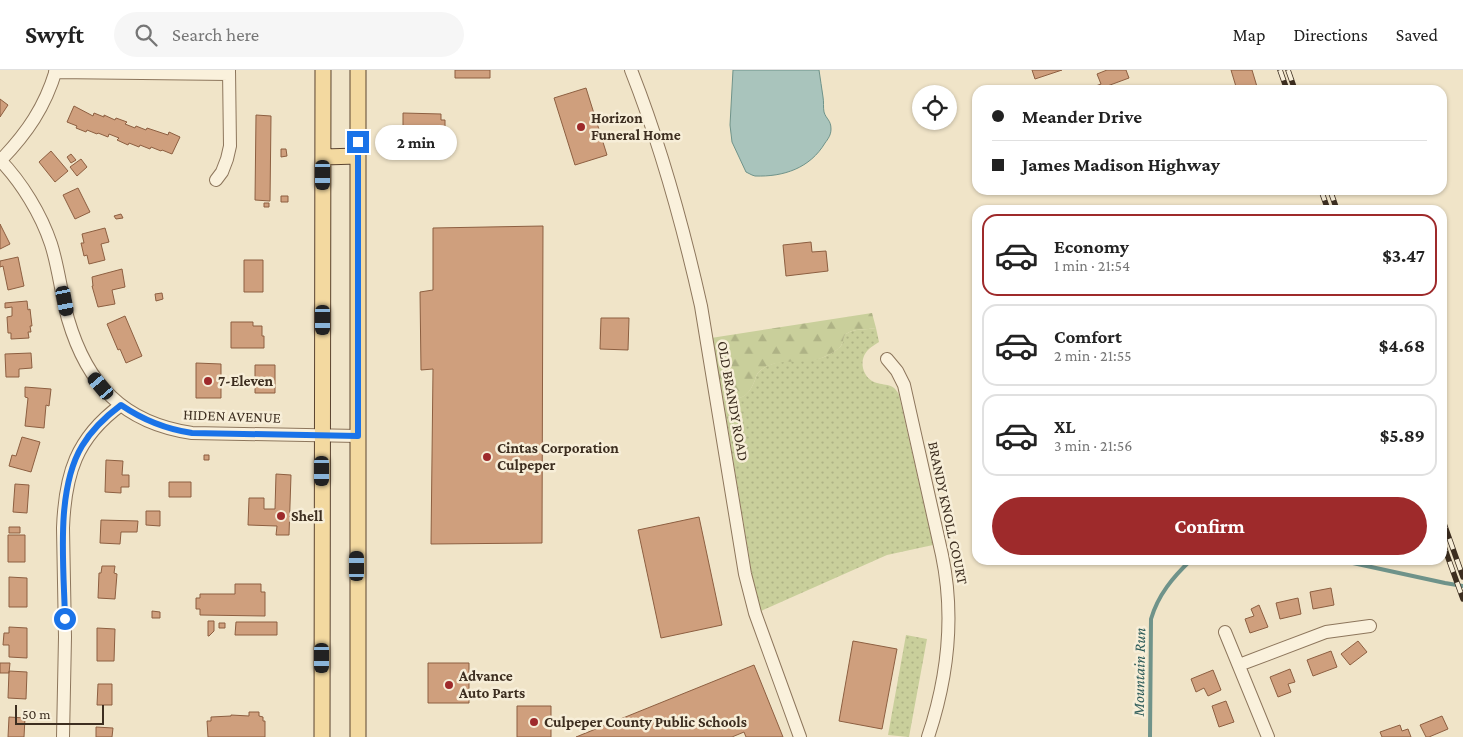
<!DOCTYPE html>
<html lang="en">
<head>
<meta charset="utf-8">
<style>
	body { margin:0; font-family:"Crimson Pro",serif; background:#f6f6f6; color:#222; height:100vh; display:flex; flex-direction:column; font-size:19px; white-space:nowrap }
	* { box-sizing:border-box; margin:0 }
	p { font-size:16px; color:#767676 }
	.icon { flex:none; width:28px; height:28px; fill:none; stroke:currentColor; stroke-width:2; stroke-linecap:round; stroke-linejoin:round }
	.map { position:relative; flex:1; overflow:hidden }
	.side { position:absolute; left:972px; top:135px; width:475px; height:360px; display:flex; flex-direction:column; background:#fff; border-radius:15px; box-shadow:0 1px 4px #0004 }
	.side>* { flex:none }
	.guide { position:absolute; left:972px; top:15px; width:475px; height:110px; border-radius:15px; box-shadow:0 1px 4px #0004; display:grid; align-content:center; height:110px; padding:0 20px; background:#fff }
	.tools { position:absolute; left:912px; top:15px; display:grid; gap:10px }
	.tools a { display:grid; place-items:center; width:45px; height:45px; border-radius:50%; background:#fff; box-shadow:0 1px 4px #0004; font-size:25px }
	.scale { position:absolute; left:15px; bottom:12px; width:89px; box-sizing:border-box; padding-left:5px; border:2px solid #3d2e20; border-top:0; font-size:14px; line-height:18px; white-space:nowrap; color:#3d2e20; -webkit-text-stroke:4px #f7eed8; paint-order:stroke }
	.end { position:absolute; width:22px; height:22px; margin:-11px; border:6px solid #1a73e8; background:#fff; box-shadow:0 0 0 2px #fff }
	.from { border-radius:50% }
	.bubble { position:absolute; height:35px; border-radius:18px; background:#fff; box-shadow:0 1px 4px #0004; font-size:16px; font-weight:700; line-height:35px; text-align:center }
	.car { position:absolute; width:15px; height:30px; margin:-15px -8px; border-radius:6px; box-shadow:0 0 4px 1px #0007; background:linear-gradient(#222 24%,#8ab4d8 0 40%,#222 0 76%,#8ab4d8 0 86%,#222 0) }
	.guide b { display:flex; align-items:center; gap:18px; height:48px; font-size:19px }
	.guide b+b { border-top:1px solid #e0e0e0 }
	.guide i { width:12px; height:12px; background:#222 }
	ul { padding:9px 0 0; list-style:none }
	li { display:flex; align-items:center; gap:15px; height:82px; margin:0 10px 8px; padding:0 10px; border:2px solid #e0e0e0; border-radius:15px }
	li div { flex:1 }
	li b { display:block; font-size:19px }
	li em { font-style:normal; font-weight:700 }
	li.current { border-color:#9e2a2b }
	li>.icon { width:45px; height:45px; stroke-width:1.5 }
	.button { display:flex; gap:10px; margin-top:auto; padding:10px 20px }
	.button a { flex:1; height:58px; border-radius:30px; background:#9e2a2b; color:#fff; font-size:20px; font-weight:700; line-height:58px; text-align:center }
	header { display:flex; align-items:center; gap:30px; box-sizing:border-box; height:70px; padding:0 25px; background:#fff; border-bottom:1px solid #e0e0e0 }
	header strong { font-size:24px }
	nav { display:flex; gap:28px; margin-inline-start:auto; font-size:18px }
	.search { width:350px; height:45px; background:#f6f6f6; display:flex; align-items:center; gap:12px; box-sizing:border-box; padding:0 18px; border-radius:28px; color:#767676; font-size:19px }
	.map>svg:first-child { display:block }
	.grass { fill:url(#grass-dots) }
	.forest { fill:url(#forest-firs) }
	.water { fill:#a9c4bc; stroke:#6f938a }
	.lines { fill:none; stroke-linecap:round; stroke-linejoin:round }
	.stream { stroke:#6f938a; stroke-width:4 }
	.building { fill:#cf9f7d; stroke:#8d5f41 }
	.minor-casing { stroke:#8d765c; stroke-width:14 }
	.major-casing { stroke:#5b4430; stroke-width:17 }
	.minor { stroke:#faf1dc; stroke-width:12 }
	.major { stroke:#f3d9a0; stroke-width:15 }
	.rail-casing { stroke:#3d2e20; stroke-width:5.5 }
	.rail { stroke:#f7eed8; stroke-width:4; stroke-dasharray:11; stroke-linecap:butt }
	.route { stroke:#1a73e8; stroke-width:6 }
	.poi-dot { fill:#9e2a2b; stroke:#f7eed8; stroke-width:2 }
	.labels { text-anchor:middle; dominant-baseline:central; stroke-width:5; stroke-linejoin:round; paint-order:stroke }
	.poi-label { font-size:15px; font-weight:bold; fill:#3d2e20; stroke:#f7eed8; text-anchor:start }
	.street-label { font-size:15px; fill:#3d2e20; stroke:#f7eed8 }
	.water-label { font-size:16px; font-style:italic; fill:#2f5d5a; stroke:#f7eed8 }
</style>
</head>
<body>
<header>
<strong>Swyft</strong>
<div class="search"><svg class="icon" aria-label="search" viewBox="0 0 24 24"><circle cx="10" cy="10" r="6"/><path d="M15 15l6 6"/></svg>Search here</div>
<nav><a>Map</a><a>Directions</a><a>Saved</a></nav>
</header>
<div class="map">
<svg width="1463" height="667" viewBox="0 0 1463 667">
	<defs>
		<pattern id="grass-dots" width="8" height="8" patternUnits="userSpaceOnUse" patternTransform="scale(1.25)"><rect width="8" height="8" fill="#c9cf9b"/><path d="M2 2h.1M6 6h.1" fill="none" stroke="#aeb285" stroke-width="1.8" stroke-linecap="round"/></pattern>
		<pattern id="forest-firs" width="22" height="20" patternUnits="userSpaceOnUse" patternTransform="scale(1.25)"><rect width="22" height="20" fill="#c9cf9b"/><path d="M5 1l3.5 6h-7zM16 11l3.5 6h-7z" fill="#aeb285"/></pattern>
	</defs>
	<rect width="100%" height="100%" fill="#f0e4c8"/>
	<path class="grass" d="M876,258l3,14c-3,2 -7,4 -10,7 -10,9 -8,25 3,32 11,6 21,0 27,14l34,150 -46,10 -126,56 -6,-18 -32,-195c18,3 25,-1 32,-18 1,-4 2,-7 6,-10 18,-14 43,-6 63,-13 5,-2 16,-8 18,-13 2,-4 1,-8 4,-10 9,-6 20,-4 30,-6z
		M906,565l21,4 -18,98 -21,-2z"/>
	<path class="forest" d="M872,243l4,15c-10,2 -21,0 -30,6 -3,2 -2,7 -4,10 -3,6 -13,11 -18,13 -20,9 -44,-1 -63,13 -4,3 -5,6 -6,10 -7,17 -13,21 -32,18l-12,-60z"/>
	<path class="water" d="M733,0h86c1,9 3,18 4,27 1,5 0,10 1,15 2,7 7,8 7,17 0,6 -3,10 -6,14 -15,25 -41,34 -70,33l-3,-1 -6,-3 -14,-30 -2,-17z"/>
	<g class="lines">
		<path class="stream" d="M1339,490l106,23 18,3
			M1150,667l1,-118c7,-24 22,-42 40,-59"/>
	</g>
	<path class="building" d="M455,0h35v8h-35z
		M1032,0h30l-27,9z
		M1107,0h19l3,8 -27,10 1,2h-18l16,-6 -4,-10z
		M1231,0h21l6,20h-21z
		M586,18l21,67 -32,10 -21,-67z
		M0,29l8,6 -8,12z
		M74,36l19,10 1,-3 10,4v-2l11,5 1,-2 11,4 -2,2 10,4 1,-2 10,4 1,-2 21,7 1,-3 11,5 -8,17 -10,-4 -1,1 -10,-4 -1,2 -10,-4 -1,2 -10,-4 -1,2 -11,-5 2,-2 -10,-4 -1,3 -10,-4 -1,1 -10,-4 -1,2 -10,-4 1,-2 -10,-4z
		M403,43l38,1v6h4v15l-42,-1z
		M256,45l15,1 -1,85 -15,-1z
		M281,79h5l1,7 -6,1z
		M51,81l17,20 -13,11 -16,-20z
		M71,84l5,6 -5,3 -4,-6z
		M81,89l6,8 -10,9 -7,-9z
		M78,118l12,24 -15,7 -12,-24z
		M281,126h7v6h-7z
		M264,133h5v4h-5z
		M121,144l2,4 -7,1 -2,-3z
		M0,154l10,20 -10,5z
		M543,156l-1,317 -111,1 2,-175 -12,1 -1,-78 13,-2v-62z
		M105,158l4,14 -8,2 4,16 -16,4 -2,-9 -3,1 -3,-13h3l-2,-9z
		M811,172l1,10 14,-1 2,20 -42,5 -3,-31z
		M18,187l6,29 -16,4 -5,-24 -3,1v-6z
		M244,190h19v32h-19z
		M122,199l3,18 -13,3 3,14 -17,3 -6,-21h1l-1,-9z
		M162,223l1,6 -7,2 -1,-7z
		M27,231l1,9 2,-1 2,17h-2l1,6h-3l1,6 -18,1v-6h-3l-1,-16 5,-1v-9l-7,1v-5z
		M125,246l17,40 -16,7 -6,-14 -2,1 -11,-26z
		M601,248h28l-1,32 -28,-1z
		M231,252h22v4h9v10h2v12h-33z
		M31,283l1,15 -13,1v8h-13l-1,-23z
		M196,293l25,1v34h-25z
		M255,295h20v28h-20z
		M25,317l26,2 -2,17 -3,-1 -2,23 -19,-2 3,-28 -3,-1z
		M22,367l18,5 -9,30 -22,-6 3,-11 4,1z
		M204,385h5v5h-5z
		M106,390l17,1 -1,14h7v12h-8v6l-16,-1z
		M276,404l15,1 -2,60h-13l1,-9 -29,-1 1,-27h15v11h11z
		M169,412h22v15h-22z
		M15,414l14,1 -2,28 -14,-1z
		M146,441h14v15l-14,-1z
		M699,447l23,108 -61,13 -23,-108z
		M101,450l37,1 -1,11h-16l-1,12 -20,-1z
		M9,457h11v6h-11z
		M8,465h17v27h-17z
		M102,496h13l-1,7 3,1 -2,25 -17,-1 1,-25h2z
		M9,507l18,1v29h-18z
		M235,514h26v8h4v24l-65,-1v-6h-4v-11h4v-4h35z
		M1331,518l3,17 -21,4 -3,-17z
		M1298,528l3,16 -21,5 -4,-16z
		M1259,535l9,22 -18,6 -5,-14 9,-3 -3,-7z
		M152,541l8,1v6h-8z
		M208,551h6v10l-5,5h-1z
		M236,552h41v13h-42z
		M219,553h6v5h-6z
		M9,557l18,1v30l-18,-1v-12h-6l1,-12h5z
		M97,558l18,1 -1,32h-17z
		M853,571l44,8 -15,80 -43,-8z
		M1358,571l9,11 -17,13 -9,-11z
		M1331,581l6,16 -24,9 -6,-16z
		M0,593h10l-1,10h-9z
		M428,593h41v40h-41z
		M754,595l29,72h-37l-2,-5 -12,5h-156z
		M1290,599l5,13 -7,2 3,8 -13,5 -8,-20z
		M1213,600l8,20 -13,6 -4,-8 -8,4 -5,-13z
		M9,601l18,1 -1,27 -18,-1z
		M98,614h14v21h-15z
		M1226,631l8,21 -15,5 -7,-21z
		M517,636h34v31h-34z
		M249,642h10v4l4,1v4h2v16h-57l-1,-16h4v-4l20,-1v-1l18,1z
		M1442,646l6,13 -19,8h-3l-6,-12z
		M9,647l16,1 -1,19h-16z
		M1400,655l2,6 6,-2 3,8h-29l-2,-5z
		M96,657l17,1 -1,9h-16z"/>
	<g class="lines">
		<g class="minor-casing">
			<path id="minor" d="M631,0c30,76 52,156 70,236l44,268 10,39 45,124
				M55,2l174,2
				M0,90c22,23 41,54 51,84 8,25 10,50 17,75 19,65 55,104 124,114l166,3
				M1,90c26,-27 44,-53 55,-90
				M216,110l6,-8 5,-13 3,-13 -1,-76
				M887,289l10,12 7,14 38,170c13,62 6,122 -14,182
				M1225,562l43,105
				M1239,595l87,-33 44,-6
				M63,667l2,-100 -2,-109c2,-54 13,-90 58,-123"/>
		</g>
		<g class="major-casing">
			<path id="major" d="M323,87l35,-1
				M322,667l1,-667
				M358,667v-667"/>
		</g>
		<use href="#minor" class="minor"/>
		<use href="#major" class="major"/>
		<g class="rail-casing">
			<path id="rail" d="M1280,0l7,20
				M1288,0l7,20
				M1321,120l7,20
				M1330,120l7,20
				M1442,448l21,59
				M1442,471l21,58"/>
		</g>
		<use href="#rail" class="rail"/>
	</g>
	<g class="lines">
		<path class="route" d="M65,549c-1,-51 -10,-128 17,-173 10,-17 23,-29 39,-41 22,15 44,24 71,28l166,3v-294"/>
	</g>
	<g class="poi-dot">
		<circle cx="581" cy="57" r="5"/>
		<circle cx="208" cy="311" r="5"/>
		<circle cx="487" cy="387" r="5"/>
		<circle cx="281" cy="446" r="5"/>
		<circle cx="449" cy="615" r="5"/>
		<circle cx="534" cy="652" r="5"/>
	</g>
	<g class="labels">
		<g class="poi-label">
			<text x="591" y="48">Horizon<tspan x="591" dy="17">Funeral Home</tspan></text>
			<text x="218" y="311">7-Eleven</text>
			<text x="497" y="378">Cintas Corporation<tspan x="497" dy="17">Culpeper</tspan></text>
			<text x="291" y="446">Shell</text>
			<text x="459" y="606">Advance<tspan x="459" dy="17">Auto Parts</tspan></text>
			<text x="544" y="652">Culpeper County Public Schools</text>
		</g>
		<g class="street-label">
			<text transform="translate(733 331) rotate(80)">OLD BRANDY ROAD</text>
			<text transform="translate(232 346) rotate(2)">HIDEN AVENUE</text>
			<text transform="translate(948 443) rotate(78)">BRANDY KNOLL COURT</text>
		</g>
		<g class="water-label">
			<text transform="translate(1139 602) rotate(-89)">Mountain Run</text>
		</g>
	</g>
</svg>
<div class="tools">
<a><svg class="icon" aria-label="locate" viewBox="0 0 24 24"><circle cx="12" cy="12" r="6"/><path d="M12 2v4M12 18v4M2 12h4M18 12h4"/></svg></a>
</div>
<div class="scale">50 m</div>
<i class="end from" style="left:65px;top:549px"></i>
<i class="end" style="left:358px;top:72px"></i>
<div class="bubble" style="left:375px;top:55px;width:82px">2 min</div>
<i class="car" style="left:323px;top:105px;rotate:180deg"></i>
<i class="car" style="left:65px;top:231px;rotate:169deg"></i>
<i class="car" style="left:323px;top:250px;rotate:180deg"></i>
<i class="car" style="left:101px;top:316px;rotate:320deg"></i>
<i class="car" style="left:322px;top:401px;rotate:180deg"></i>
<i class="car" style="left:357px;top:496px;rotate:0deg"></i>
<i class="car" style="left:322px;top:588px;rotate:180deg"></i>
<div class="guide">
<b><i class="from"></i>Meander Drive</b>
<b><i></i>James Madison Highway</b>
</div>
<section class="side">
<ul>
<li class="current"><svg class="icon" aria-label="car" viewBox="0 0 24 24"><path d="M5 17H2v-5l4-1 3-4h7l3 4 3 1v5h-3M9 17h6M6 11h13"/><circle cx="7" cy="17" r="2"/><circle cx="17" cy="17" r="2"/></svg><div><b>Economy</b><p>1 min · 21:54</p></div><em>$3.47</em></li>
<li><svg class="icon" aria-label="car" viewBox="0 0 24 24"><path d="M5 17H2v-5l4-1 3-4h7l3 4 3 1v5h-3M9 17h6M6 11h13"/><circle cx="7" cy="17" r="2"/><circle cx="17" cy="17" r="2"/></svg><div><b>Comfort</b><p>2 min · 21:55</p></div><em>$4.68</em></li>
<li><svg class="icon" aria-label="car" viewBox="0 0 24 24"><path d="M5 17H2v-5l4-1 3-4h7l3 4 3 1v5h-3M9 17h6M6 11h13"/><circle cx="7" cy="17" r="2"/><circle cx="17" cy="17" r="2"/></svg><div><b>XL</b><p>3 min · 21:56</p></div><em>$5.89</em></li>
</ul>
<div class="button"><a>Confirm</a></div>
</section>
</div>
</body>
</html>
